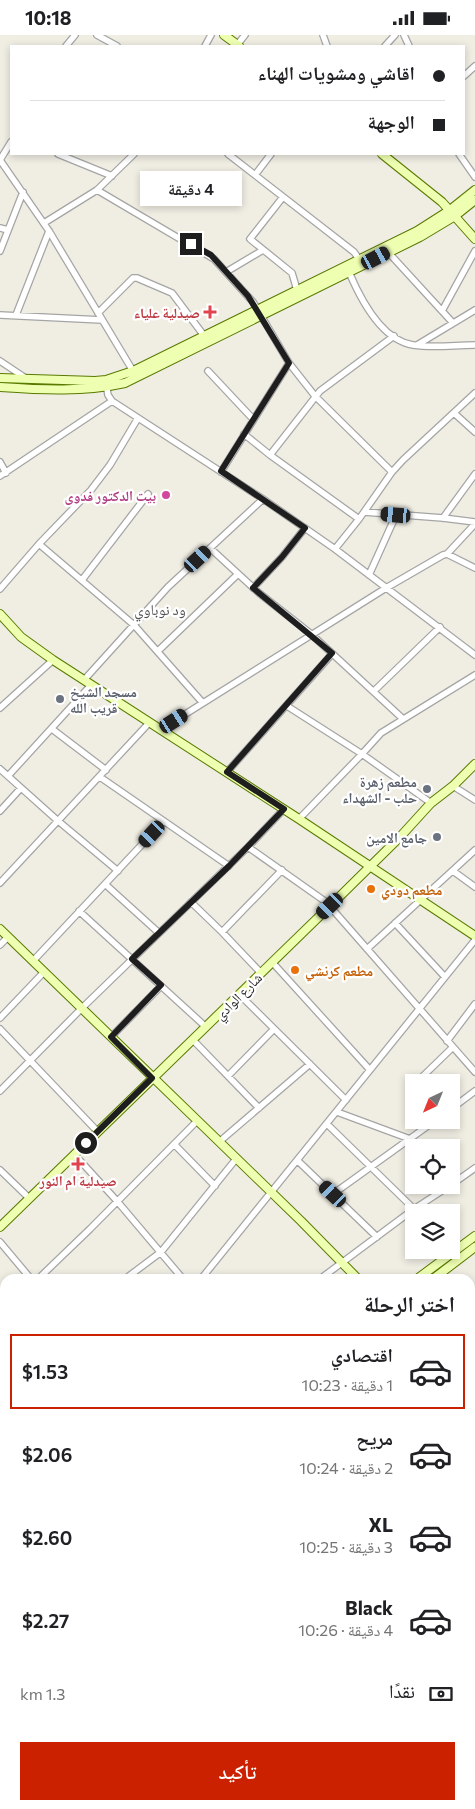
<!DOCTYPE html>
<html lang="ar">
<head>
<meta charset="utf-8">
<style>
	body { margin:0; font-family:Commissioner,"Noto Naskh Arabic",sans-serif; background:#f6f6f6; color:#202124; direction:rtl; height:100vh; display:flex; flex-direction:column; font-size:19px; white-space:nowrap }
	* { box-sizing:border-box; margin:0 }
	p { font-size:16px; color:#757577 }
	.icon { flex:none; width:28px; height:28px; fill:none; stroke:currentColor; stroke-width:2; stroke-linecap:round; stroke-linejoin:round }
	.map { position:relative; flex:1; overflow:hidden; direction:ltr }
	.drawer { position:absolute; left:0px; top:1239px; width:475px; height:536px; display:flex; flex-direction:column; background:#fff; border-radius:15px 15px 0 0; box-shadow:0 2px 8px #0003; direction:rtl }
	.drawer>* { flex:none }
	.banner { position:absolute; left:10px; top:10px; width:455px; height:110px; border-radius:0px; box-shadow:0 2px 8px #0003; direction:rtl; display:grid; align-content:center; height:110px; padding:0 20px; background:#fff }
	.needle { width:32px; rotate:223deg }
	.controls { position:absolute; left:405px; top:1039px; display:grid; gap:10px }
	.controls a { display:grid; place-items:center; width:55px; height:55px; border-radius:0px; background:#fff; box-shadow:0 2px 8px #0003; font-size:25px }
	.end { position:absolute; width:22px; height:22px; margin:-11px; border:6px solid #1e1e1e; background:#fff; box-shadow:0 0 0 2px #fff }
	.from { border-radius:50% }
	.bubble { position:absolute; height:35px; border-radius:0px; background:#fff; box-shadow:0 2px 8px #0003; font-size:16px; font-weight:600; line-height:35px; text-align:center; direction:rtl }
	.car { position:absolute; width:15px; height:30px; margin:-15px -8px; border-radius:6px; box-shadow:0 0 4px 1px #0007; background:linear-gradient(#222 24%,#8ab4d8 0 40%,#222 0 76%,#8ab4d8 0 86%,#222 0) }
	.banner b { display:flex; align-items:center; gap:18px; height:48px; font-size:19px }
	.banner b+b { border-top:1px solid #e0e0e0 }
	.banner i { width:12px; height:12px; background:#202124 }
	ul { padding:0; list-style:none }
	li { display:flex; align-items:center; gap:15px; height:75px; margin:0 10px 8px; padding:0 10px; border:2px solid transparent; border-radius:0px }
	li div { flex:1 }
	li b { display:block; font-size:19px }
	li em { font-style:normal; font-weight:600 }
	li.on { border-color:#cc2100 }
	li>.icon { width:45px; height:45px; stroke-width:1.5 }
	h2 { padding:0 20px; font-size:22px; line-height:60px }
	.pay { display:flex; align-items:center; gap:12px; height:55px; padding:0 20px; font-size:19px }
	.pay p { margin-inline-start:auto }
	.action { display:flex; gap:10px; margin-top:auto; padding:10px 20px }
	.action a { flex:1; height:58px; border-radius:0px; background:#cc2100; color:#fff; font-size:20px; font-weight:600; line-height:58px; text-align:center }
	.status { display:flex; justify-content:space-between; align-items:center; height:35px; padding:0 25px; background:#fff; direction:ltr }
	.status svg { height:14px; fill:currentColor }
	.map>svg:first-child { display:block }
	.cemetery { fill:#a2cbaf }
	.lines { fill:none; stroke-linecap:round; stroke-linejoin:round }
	.street-casing { stroke:#a5a5a5; stroke-width:8 }
	.secondary-casing { stroke:#597a00; stroke-width:10 }
	.street { stroke:#fff; stroke-width:5.5 }
	.secondary { stroke:#efffb2; stroke-width:8 }
	.route { stroke:#1e1e1e; stroke-width:6 }
	.health-dot { fill:#e0444e; stroke:#fff; stroke-width:2 }
	.hotel-dot { fill:#d1479c; stroke:#fff; stroke-width:2 }
	.worship-dot { fill:#6b7280; stroke:#fff; stroke-width:2 }
	.food-dot { fill:#e8710a; stroke:#fff; stroke-width:2 }
	.labels { text-anchor:middle; dominant-baseline:central; stroke-width:4.5; stroke-linejoin:round; paint-order:stroke }
	.health-label { font-size:14px; font-weight:bold; fill:#be3a42; stroke:#fff; text-anchor:end }
	.hotel-label { font-size:14px; font-weight:bold; fill:#b23c85; stroke:#fff; text-anchor:end }
	.worship-label { font-size:14px; font-weight:bold; fill:#5b616d; stroke:#fff; text-anchor:end }
	.food-label { font-size:14px; font-weight:bold; fill:#c56008; stroke:#fff; text-anchor:start }
	.street-label { font-size:14px; fill:#1e1e1e; stroke:#fff }
	.neighbourhood-label { font-size:15px; fill:#515151; stroke:#fff }
</style>
</head>
<body>
<div class="status"><b>10:18</b><svg viewBox="0 0 49 12"><path d="M0 12V9h3v3zM5 12V6h3v6zM10 12V3h3v9zM15 12V0h3v12zM26 1h20v11H26zM47 4h2v5h-2z"/></svg></div>
<div class="map">
<svg width="475" height="1774" viewBox="0 0 475 1774">
	<rect width="100%" height="100%" fill="#f0eee3"/>
	<path class="cemetery" d="M475,1606v168h-223l5,-4h213v-160z"/>
	<g class="lines">
		<g class="street-casing">
			<path id="street" d="M97,0l20,11
				M323,0l4,11
				M404,0l5,11
				M237,10l8,-10
				M66,11l9,-11
				M205,11l6,-11
				M385,11l10,-11
				M464,41l11,-10
				M58,119l54,22
				M228,119l126,98 7,10
				M459,119l16,23
				M0,125l49,71 84,140
				M0,125l11,-18
				M255,140l16,-21
				M97,155l117,69 39,43 36,61 26,33 77,76
				M283,162l-33,42 42,34 5,17
				M44,188l53,-33 37,-36
				M0,193l8,2
				M0,216l23,-59
				M388,217l65,71
				M226,237l37,-22
				M349,237c11,26 32,68 64,73 20,3 42,0 62,0
				M442,276l33,-60
				M98,278l35,-35h4l35,15 33,44
				M0,280l102,5
				M16,280l33,-84
				M417,310l58,-35
				M0,326l27,18
				M208,336l45,48
				M106,348l2,12 4,6 151,98 72,50 140,106
				M454,378l21,19
				M244,399l26,21
				M0,427l6,11
				M221,437l68,-109
				M0,441l112,-75
				M364,477l28,-40 11,-12 72,-67
				M443,483l32,-44
				M359,484l-89,-64 50,-64 74,-55
				M39,509l95,81 68,77
				M210,513l49,45 52,41 91,84
				M335,514l24,-30 5,-7 79,6 32,4
				M447,519l28,-30
				M369,540l27,-60
				M82,545l66,-86
				M253,553l29,-31 23,-29
				M0,554l39,-45 52,-54 19,-25 28,-47
				M158,616l80,-77
				M84,645l84,-93 95,-88
				M374,656l66,-64
				M287,671l75,48 69,49
				M0,673l53,-48
				M52,694l54,41
				M160,695l226,-142 57,-33 4,-1 28,14
				M0,734l57,51 61,51
				M227,737l105,-118
				M8,741l83,-91
				M100,742l129,89
				M453,751l22,14
				M0,776l21,-23
				M299,784l63,-65 19,-21 94,-58
				M248,812l78,55 149,170
				M453,836l22,16
				M0,848l149,-160
				M105,849l54,49
				M191,867l31,30 39,41
				M79,876l127,116
				M395,888l50,54
				M222,897l60,-62
				M0,910l8,-8
				M367,914l108,-99
				M33,926l130,-139
				M272,927l98,108
				M239,959l107,106
				M0,983l44,-46
				M0,994l98,103
				M111,1002l50,-51
				M193,1005l66,68
				M447,1006l28,-37
				M228,1041l46,-47
				M419,1048l1,-4 33,-32
				M0,1056l82,-83 166,-161 36,-38
				M451,1074l24,-18
				M337,1077l73,27 9,8
				M327,1089l87,85
				M219,1107l91,-78
				M174,1109l41,42
				M74,1119l43,47 66,78
				M298,1126l79,76
				M0,1135l29,28
				M451,1150l24,-17
				M333,1159l103,-74
				M0,1207l31,37
				M38,1244l52,-50 107,-108
				M125,1244l36,-27 75,-93
				M201,1244l274,-339
				M320,1244l94,-70 37,-24
				M0,1274l5,-4
				M470,1284l5,7
				M0,1332l5,-4
				M470,1354l5,-3
				M0,1394l5,-3
				M470,1414l5,-4
				M0,1432l5,6
				M470,1447l5,-4
				M470,1455l5,7
				M0,1476l5,7
				M0,1638l5,7
				M0,1707l5,-4
				M0,1750l5,7
				M14,1770l3,4
				M92,1770l3,4
				M172,1770l3,4
				M250,1774l5,-4"/>
		</g>
		<g class="secondary-casing">
			<path id="secondary" d="M224,0l15,11
				M382,119l60,48 33,37
				M0,343l95,3 11,-1 27,-9 284,-140 33,-21 25,-20
				M0,352c43,3 84,5 125,-4l295,-146 35,-21 20,-16
				M0,579l21,23 32,23 246,159 176,117
				M0,894l301,292 57,58
				M0,1192l330,-321 70,-69 31,-34 22,-17 22,-22
				M417,1244l58,-43
				M433,1244l42,-32
				M470,1519l5,-4
				M0,1543l5,-3
				M0,1555l5,-4
				M113,1774l6,-4"/>
		</g>
		<use href="#street" class="street"/>
		<use href="#secondary" class="secondary"/>
	</g>
	<g class="lines">
		<path class="route" d="M86,1108l66,-65 -41,-41 50,-52 -29,-26 97,-93 55,-57 -57,-37 105,-119 -79,-65 29,-31 23,-29 -84,-57 68,-108 -41,-67 -37,-41 -20,-11"/>
	</g>
	<g class="health-dot">
		<path d="M207.5 269.5h5v5h5v5h-5v5h-5v-5h-5v-5h5z"/>
		<path d="M75.5 1121.5h5v5h5v5h-5v5h-5v-5h-5v-5h5z"/>
	</g>
	<circle class="hotel-dot" cx="166" cy="460" r="5"/>
	<g class="worship-dot">
		<circle cx="60" cy="664" r="5"/>
		<circle cx="427" cy="754" r="5"/>
		<circle cx="437" cy="802" r="5"/>
	</g>
	<g class="food-dot">
		<circle cx="371" cy="854" r="5"/>
		<circle cx="295" cy="935" r="5"/>
	</g>
	<g class="labels">
		<g class="health-label">
			<text x="200" y="277">صيدلية علياء</text>
			<text x="78" y="1145" text-anchor="middle">صيدلية ام النور</text>
		</g>
		<g class="hotel-label">
			<text x="156" y="460">بيت الدكتور فدوى</text>
		</g>
		<g class="worship-label">
			<text x="70" y="656" text-anchor="start">مسجد الشيخ<tspan x="70" dy="16">قريب الله</tspan></text>
			<text x="417" y="746">مطعم زهرة<tspan x="417" dy="16">حلب - الشهداء</tspan></text>
			<text x="427" y="802">جامع الامين</text>
		</g>
		<g class="food-label">
			<text x="381" y="854">مطعم دودي</text>
			<text x="305" y="935">مطعم كرنشي</text>
		</g>
		<g class="street-label">
			<text transform="translate(238 961) rotate(-45)">شارع الوادي</text>
		</g>
		<g class="neighbourhood-label">
			<text x="160" y="574">ود نوباوي</text>
		</g>
	</g>
</svg>
<div class="controls">
<a><svg class="needle" viewBox="-14 -14 28 28"><path d="M0-13l5 13h-10z" fill="#e53935"/><path d="M0 13l5-13h-10z" fill="#757577"/></svg></a>
<a><svg class="icon" aria-label="locate" viewBox="0 0 24 24"><circle cx="12" cy="12" r="6"/><path d="M12 2v4M12 18v4M2 12h4M18 12h4"/></svg></a>
<a><svg class="icon" aria-label="layers" viewBox="0 0 24 24"><path d="M12 4l9 5-9 5-9-5zM3 14l9 5 9-5"/></svg></a>
</div>
<i class="end from" style="left:86px;top:1108px"></i>
<i class="end" style="left:191px;top:209px"></i>
<div class="bubble" style="left:140px;top:136px;width:102px">4 دقيقة</div>
<i class="car" style="left:376px;top:223px;rotate:62deg"></i>
<i class="car" style="left:396px;top:480px;rotate:275deg"></i>
<i class="car" style="left:198px;top:524px;rotate:47deg"></i>
<i class="car" style="left:174px;top:686px;rotate:57deg"></i>
<i class="car" style="left:152px;top:799px;rotate:223deg"></i>
<i class="car" style="left:330px;top:871px;rotate:226deg"></i>
<i class="car" style="left:333px;top:1159px;rotate:313deg"></i>
<div class="banner">
<b><i class="from"></i>اقاشي ومشويات الهناء</b>
<b><i></i>الوجهة</b>
</div>
<section class="drawer">
<h2>اختر الرحلة</h2>
<ul>
<li class="on"><svg class="icon" aria-label="car" viewBox="0 0 24 24"><path d="M5 17H2v-5l4-1 3-4h7l3 4 3 1v5h-3M9 17h6M6 11h13"/><circle cx="7" cy="17" r="2"/><circle cx="17" cy="17" r="2"/></svg><div><b>اقتصادي</b><p>1 دقيقة · 10:23</p></div><em>$1.53</em></li>
<li><svg class="icon" aria-label="car" viewBox="0 0 24 24"><path d="M5 17H2v-5l4-1 3-4h7l3 4 3 1v5h-3M9 17h6M6 11h13"/><circle cx="7" cy="17" r="2"/><circle cx="17" cy="17" r="2"/></svg><div><b>مريح</b><p>2 دقيقة · 10:24</p></div><em>$2.06</em></li>
<li><svg class="icon" aria-label="car" viewBox="0 0 24 24"><path d="M5 17H2v-5l4-1 3-4h7l3 4 3 1v5h-3M9 17h6M6 11h13"/><circle cx="7" cy="17" r="2"/><circle cx="17" cy="17" r="2"/></svg><div><b>XL</b><p>3 دقيقة · 10:25</p></div><em>$2.60</em></li>
<li><svg class="icon" aria-label="car" viewBox="0 0 24 24"><path d="M5 17H2v-5l4-1 3-4h7l3 4 3 1v5h-3M9 17h6M6 11h13"/><circle cx="7" cy="17" r="2"/><circle cx="17" cy="17" r="2"/></svg><div><b>Black</b><p>4 دقيقة · 10:26</p></div><em>$2.27</em></li>
</ul>
<div class="pay"><svg class="icon" aria-label="cash" viewBox="0 0 24 24"><path d="M3 7h18v10H3z"/><circle cx="12" cy="12" r="2"/></svg>نقدًا<p>1.3 km</p></div>
<div class="action"><a>تأكيد</a></div>
</section>
</div>
</body>
</html>
